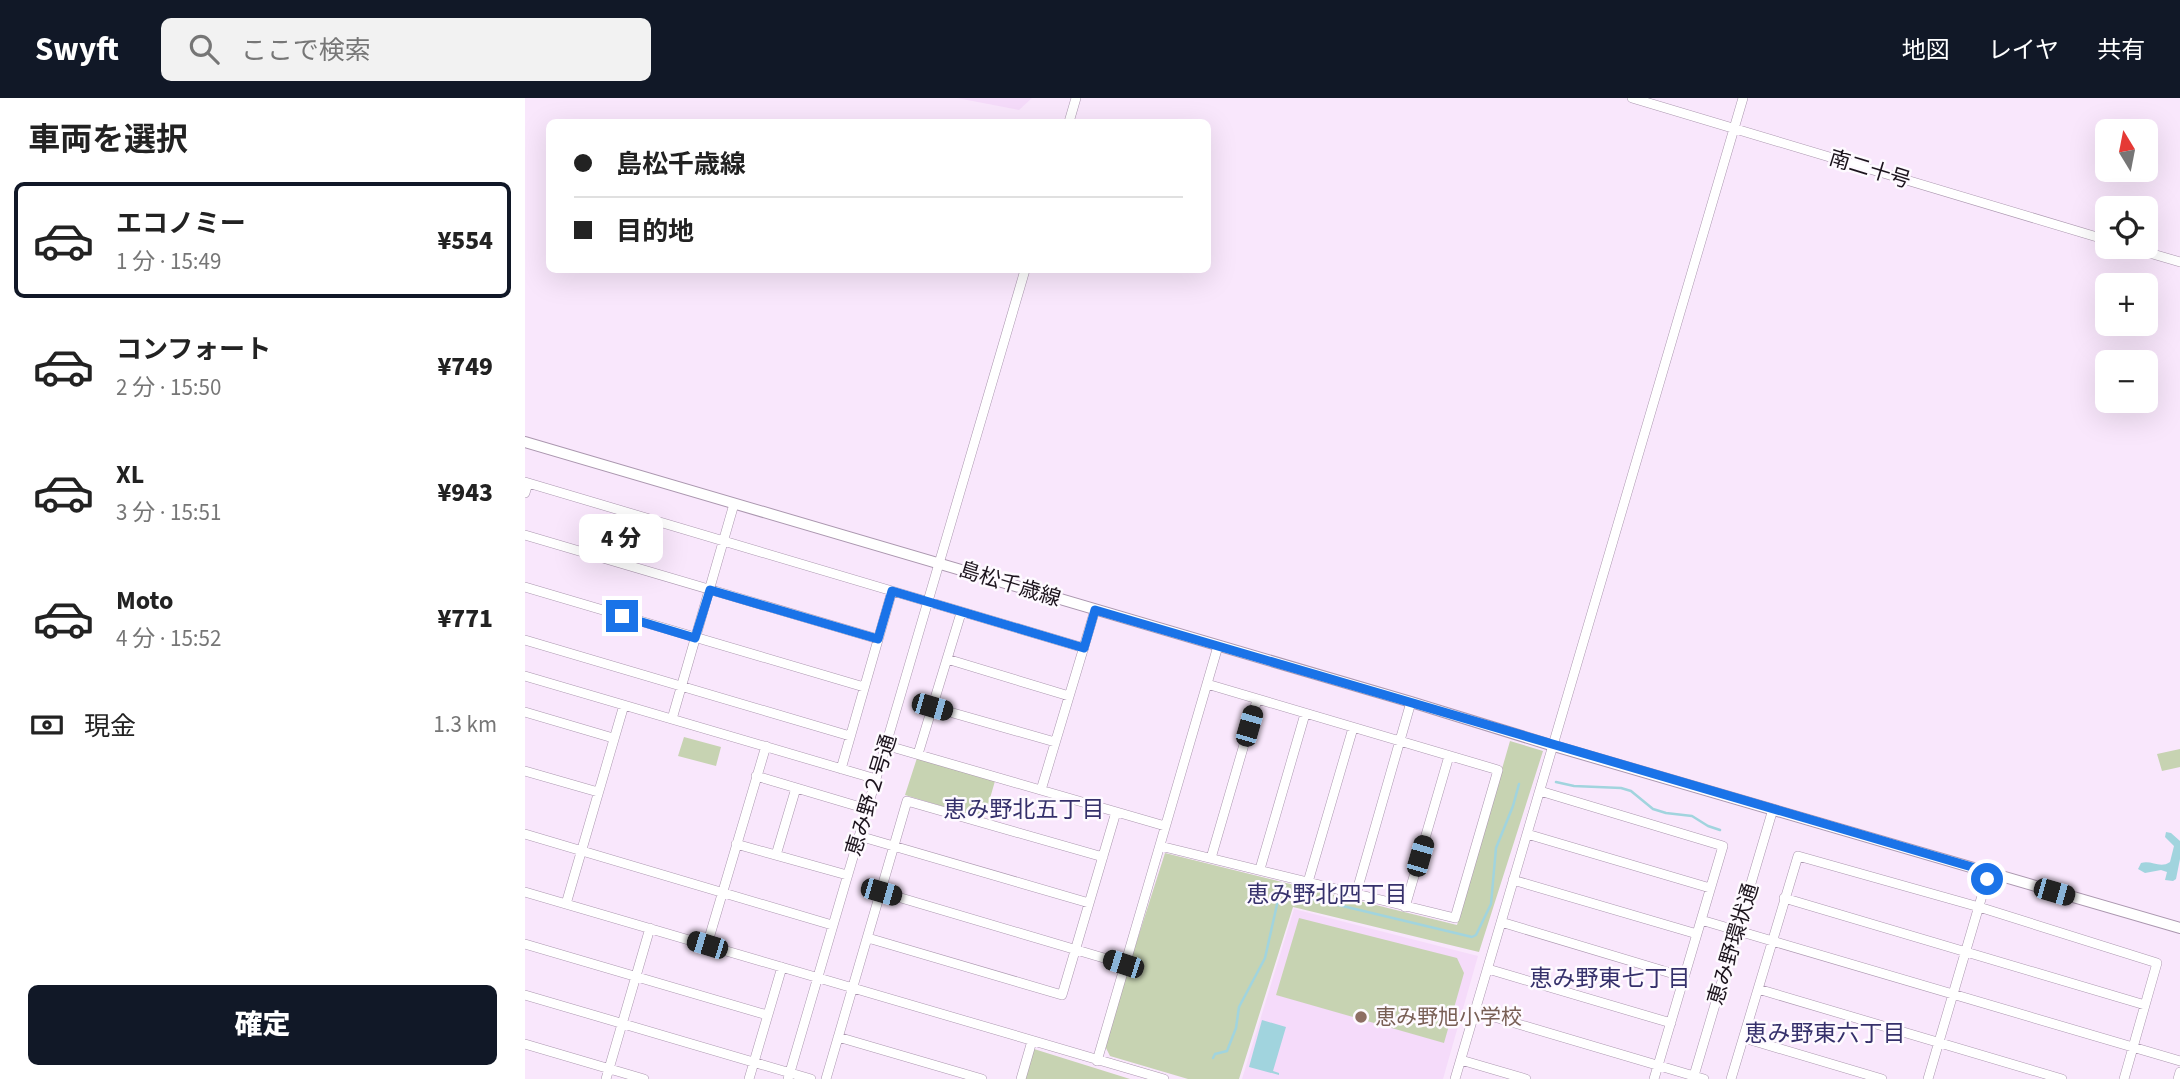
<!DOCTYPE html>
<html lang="ja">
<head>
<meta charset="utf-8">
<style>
	body { margin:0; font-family:"Source Sans 3","Noto Sans JP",sans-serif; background:#f2f2f2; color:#222; height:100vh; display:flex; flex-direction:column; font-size:26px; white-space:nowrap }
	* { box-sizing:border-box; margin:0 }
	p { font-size:23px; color:#767676 }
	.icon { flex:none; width:38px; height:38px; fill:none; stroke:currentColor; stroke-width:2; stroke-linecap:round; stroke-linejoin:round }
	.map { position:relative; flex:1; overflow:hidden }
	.details { display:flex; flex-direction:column; background:#fff; width:525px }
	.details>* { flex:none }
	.guide { position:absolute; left:21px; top:21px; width:665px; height:154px; border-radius:10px; box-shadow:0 7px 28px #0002; display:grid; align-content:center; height:154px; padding:0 28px; background:#fff }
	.needle { width:46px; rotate:350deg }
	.controls { position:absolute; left:1570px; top:21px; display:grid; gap:14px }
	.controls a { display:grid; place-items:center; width:63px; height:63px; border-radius:10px; background:#fff; box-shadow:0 7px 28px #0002; font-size:35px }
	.end { position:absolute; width:32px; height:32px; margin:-16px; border:9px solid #1a73e8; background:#fff; box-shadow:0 0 0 4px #fff }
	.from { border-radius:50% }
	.bubble { position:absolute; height:49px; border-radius:10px; background:#fff; box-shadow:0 7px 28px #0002; font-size:23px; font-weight:800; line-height:49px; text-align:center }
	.car { position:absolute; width:21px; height:42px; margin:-21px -10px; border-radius:9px; box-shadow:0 0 5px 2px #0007; background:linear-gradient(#222 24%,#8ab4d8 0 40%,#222 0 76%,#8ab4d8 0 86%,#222 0) }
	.guide b { display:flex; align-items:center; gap:24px; height:66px; font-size:26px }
	.guide b+b { border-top:2px solid #e0e0e0 }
	.guide i { width:18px; height:18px; background:#222 }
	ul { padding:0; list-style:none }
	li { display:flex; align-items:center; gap:21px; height:116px; margin:0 14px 10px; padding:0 14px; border:4px solid transparent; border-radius:10px }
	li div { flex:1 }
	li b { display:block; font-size:26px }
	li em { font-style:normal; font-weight:800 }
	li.selected { border-color:#111827 }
	li>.icon { width:63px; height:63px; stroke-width:1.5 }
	h2 { padding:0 28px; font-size:32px; line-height:84px }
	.pay { display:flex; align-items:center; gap:18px; height:77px; padding:0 28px; font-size:26px }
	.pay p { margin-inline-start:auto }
	.cta { display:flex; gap:14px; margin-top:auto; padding:14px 28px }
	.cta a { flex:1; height:80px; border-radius:10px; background:#111827; color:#fff; font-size:28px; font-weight:800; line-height:80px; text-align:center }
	header { display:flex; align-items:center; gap:42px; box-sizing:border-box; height:98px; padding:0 35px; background:#111827; color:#fff }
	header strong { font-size:33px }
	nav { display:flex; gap:38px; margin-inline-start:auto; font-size:24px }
	.search { width:490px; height:63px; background:#f2f2f2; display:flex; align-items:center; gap:18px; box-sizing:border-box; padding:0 24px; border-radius:10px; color:#767676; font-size:26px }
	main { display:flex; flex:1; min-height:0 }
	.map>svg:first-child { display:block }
	.built { fill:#f5dbfa }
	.green { fill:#c7d3b2 }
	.water { fill:#a1d4de }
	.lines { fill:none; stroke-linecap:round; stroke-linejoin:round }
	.stream { stroke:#a1d4de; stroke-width:2.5 }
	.minor-casing { stroke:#ab97af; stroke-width:10 }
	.major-casing { stroke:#ab97af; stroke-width:12 }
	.minor { stroke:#fff; stroke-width:9 }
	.major { stroke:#fff; stroke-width:10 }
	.route { stroke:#1a73e8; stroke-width:9 }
	.education-dot { fill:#8d6e63; stroke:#fefaff; stroke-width:2.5 }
	.labels { text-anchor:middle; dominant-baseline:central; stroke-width:5; stroke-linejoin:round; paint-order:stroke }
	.street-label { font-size:21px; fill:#1c141d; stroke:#fefaff }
	.education-label { font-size:21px; fill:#785e54; stroke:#fefaff; text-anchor:start }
	.neighbourhood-label { font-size:23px; fill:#35306b; stroke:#fefaff }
</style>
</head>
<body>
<header>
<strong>Swyft</strong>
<div class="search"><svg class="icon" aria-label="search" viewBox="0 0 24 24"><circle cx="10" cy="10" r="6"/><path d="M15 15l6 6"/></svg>ここで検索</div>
<nav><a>地図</a><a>レイヤ</a><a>共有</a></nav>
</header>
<main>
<section class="details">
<h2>車両を選択</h2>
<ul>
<li class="selected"><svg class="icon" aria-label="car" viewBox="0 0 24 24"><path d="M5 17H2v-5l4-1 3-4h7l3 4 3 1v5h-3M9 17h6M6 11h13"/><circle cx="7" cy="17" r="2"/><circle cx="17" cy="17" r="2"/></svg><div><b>エコノミー</b><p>1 分 · 15:49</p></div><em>¥554</em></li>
<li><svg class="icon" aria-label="car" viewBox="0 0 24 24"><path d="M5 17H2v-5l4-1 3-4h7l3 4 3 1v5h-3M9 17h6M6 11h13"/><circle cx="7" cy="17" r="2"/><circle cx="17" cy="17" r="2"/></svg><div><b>コンフォート</b><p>2 分 · 15:50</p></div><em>¥749</em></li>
<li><svg class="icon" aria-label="car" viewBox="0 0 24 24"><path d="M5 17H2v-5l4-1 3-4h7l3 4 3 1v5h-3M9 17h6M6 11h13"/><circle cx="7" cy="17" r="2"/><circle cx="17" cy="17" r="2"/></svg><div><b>XL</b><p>3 分 · 15:51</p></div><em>¥943</em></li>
<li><svg class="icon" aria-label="car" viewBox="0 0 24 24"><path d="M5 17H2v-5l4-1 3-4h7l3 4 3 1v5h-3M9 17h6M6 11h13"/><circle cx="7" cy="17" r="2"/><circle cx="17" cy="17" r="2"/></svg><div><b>Moto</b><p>4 分 · 15:52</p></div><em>¥771</em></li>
</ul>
<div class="pay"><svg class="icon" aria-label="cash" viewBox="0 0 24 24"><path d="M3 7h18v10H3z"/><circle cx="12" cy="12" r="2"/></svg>現金<p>1.3 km</p></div>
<div class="cta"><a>確定</a></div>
</section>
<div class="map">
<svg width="1655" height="981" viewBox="0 0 1655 981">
	<rect width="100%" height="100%" fill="#f9e7fc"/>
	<path class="built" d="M432,0h75l-13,12z
		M769,811l184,47 -35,123h-201z"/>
	<path class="green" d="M159,639l37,10 -5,19 -38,-10z
		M985,643l33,10 -64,201 -186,-45 -54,172h-51l-78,-23 -6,-12 61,-191 292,72z
		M1655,651v18l-18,4 -5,-17z
		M392,660l78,23 -11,38 -79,-24z
		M774,820l158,40 7,15 -20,70 -168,-48z
		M509,951l96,30h-105z"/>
	<path class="water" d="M1641,734l5,1 9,8v18l-4,20 -3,2 -8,-1 2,-8 -6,-2 -16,3 -7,-4 3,-6c11,-3 19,6 29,-1l4,-16 -9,-9z
		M737,922l24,7 -13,44 6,2v2l-30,-8z"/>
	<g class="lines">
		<path class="stream" d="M1031,684l18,4 47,2 10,3 22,18 13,4 26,3 16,10 12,4
			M688,960l2,-4 12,-3 9,-23 3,-21 26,-49 15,-67 192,46 4,-2 15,-31 5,-56 17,-42 6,-22"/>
		<g class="minor-casing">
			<path id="minor" d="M1107,0l475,142
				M544,24l7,-24
				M1604,149l51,15
				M0,384l559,166
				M0,395l3,-10
				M0,437l353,104
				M0,489l339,100
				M0,542l325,96
				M422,561l122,37
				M0,578l351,103
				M407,609l123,35
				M0,614l88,26
				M147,621l62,-215
				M360,647l280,81
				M393,656l43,-141
				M316,671l51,-178
				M0,673l73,21
				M231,678l111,33
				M516,692l54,-180
				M1015,693l183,55 -69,233
				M0,736l307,91
				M1002,736l183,54
				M334,738l230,67
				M211,746l111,31
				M635,748l295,72 43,-148 -291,-86
				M251,757l20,-67
				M686,760l46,-158
				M735,771l45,-155
				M988,782l184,54
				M783,784l45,-154
				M0,794l639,187
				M356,794l243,72
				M831,796l55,-192
				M1259,800l361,107
				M41,806l58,-199
				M880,809l44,-151
				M1176,822l479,141
				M976,824l183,55
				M343,840l194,57 54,-183
				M0,846l242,71
				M182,847l59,-199
				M963,871l183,54
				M1233,891l304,90
				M0,897l286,84
				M949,913l230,68
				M313,939l144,42
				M1219,940l138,41
				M0,946l119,35
				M936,962l65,19
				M572,963l121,-415
				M81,981l44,-151
				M224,981l33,-112
				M263,981l237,-809
				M301,981l81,-278 196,56
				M496,981l11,-38
				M930,981l288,-981
				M1168,981l80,-270
				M1206,981l67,-223 181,51 178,56 -33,116
				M1403,981l61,-207
				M1653,981l2,-7"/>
		</g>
		<g class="major-casing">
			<path id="major" d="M0,344l886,260 143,44 626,182"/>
		</g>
		<use href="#minor" class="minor"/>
		<use href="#major" class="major"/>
	</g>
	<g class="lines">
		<path class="route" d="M97,518l73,22 15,-48 168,49 14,-48 192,57 11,-38 894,262 -2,7"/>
	</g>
	<circle class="education-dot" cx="836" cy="919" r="7"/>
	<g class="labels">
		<g class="street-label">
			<text transform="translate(1345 71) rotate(17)">南二十号</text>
			<text transform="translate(485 486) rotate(17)">島松千歳線</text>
			<text transform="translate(346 697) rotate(-73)">恵み野２号通</text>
			<text transform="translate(1208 846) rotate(-73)">恵み野環状通</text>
		</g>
		<g class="education-label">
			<text x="850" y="919">恵み野旭小学校</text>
		</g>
		<g class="neighbourhood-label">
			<text x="499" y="711">恵み野北五丁目</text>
			<text x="802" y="796">恵み野北四丁目</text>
			<text x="1085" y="880">恵み野東七丁目</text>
			<text x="1300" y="935">恵み野東六丁目</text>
		</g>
	</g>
</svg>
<div class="controls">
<a><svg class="needle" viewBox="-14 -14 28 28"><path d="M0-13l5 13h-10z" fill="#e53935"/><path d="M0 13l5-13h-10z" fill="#767676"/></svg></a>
<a><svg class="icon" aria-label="locate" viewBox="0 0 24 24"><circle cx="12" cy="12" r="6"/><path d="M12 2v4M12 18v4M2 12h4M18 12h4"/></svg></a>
<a>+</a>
<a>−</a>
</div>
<i class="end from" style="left:1462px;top:781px"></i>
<i class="end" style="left:97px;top:518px"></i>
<div class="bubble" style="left:54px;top:416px;width:84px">4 分</div>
<i class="car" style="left:407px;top:609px;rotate:106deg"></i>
<i class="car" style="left:724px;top:628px;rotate:16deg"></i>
<i class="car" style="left:895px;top:758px;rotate:16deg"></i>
<i class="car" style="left:356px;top:794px;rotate:106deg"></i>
<i class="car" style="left:1529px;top:794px;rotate:106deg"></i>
<i class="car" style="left:182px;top:847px;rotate:287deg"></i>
<i class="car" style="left:598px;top:866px;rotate:288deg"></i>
<div class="guide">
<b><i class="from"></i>島松千歳線</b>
<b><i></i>目的地</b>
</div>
</div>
</main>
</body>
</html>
